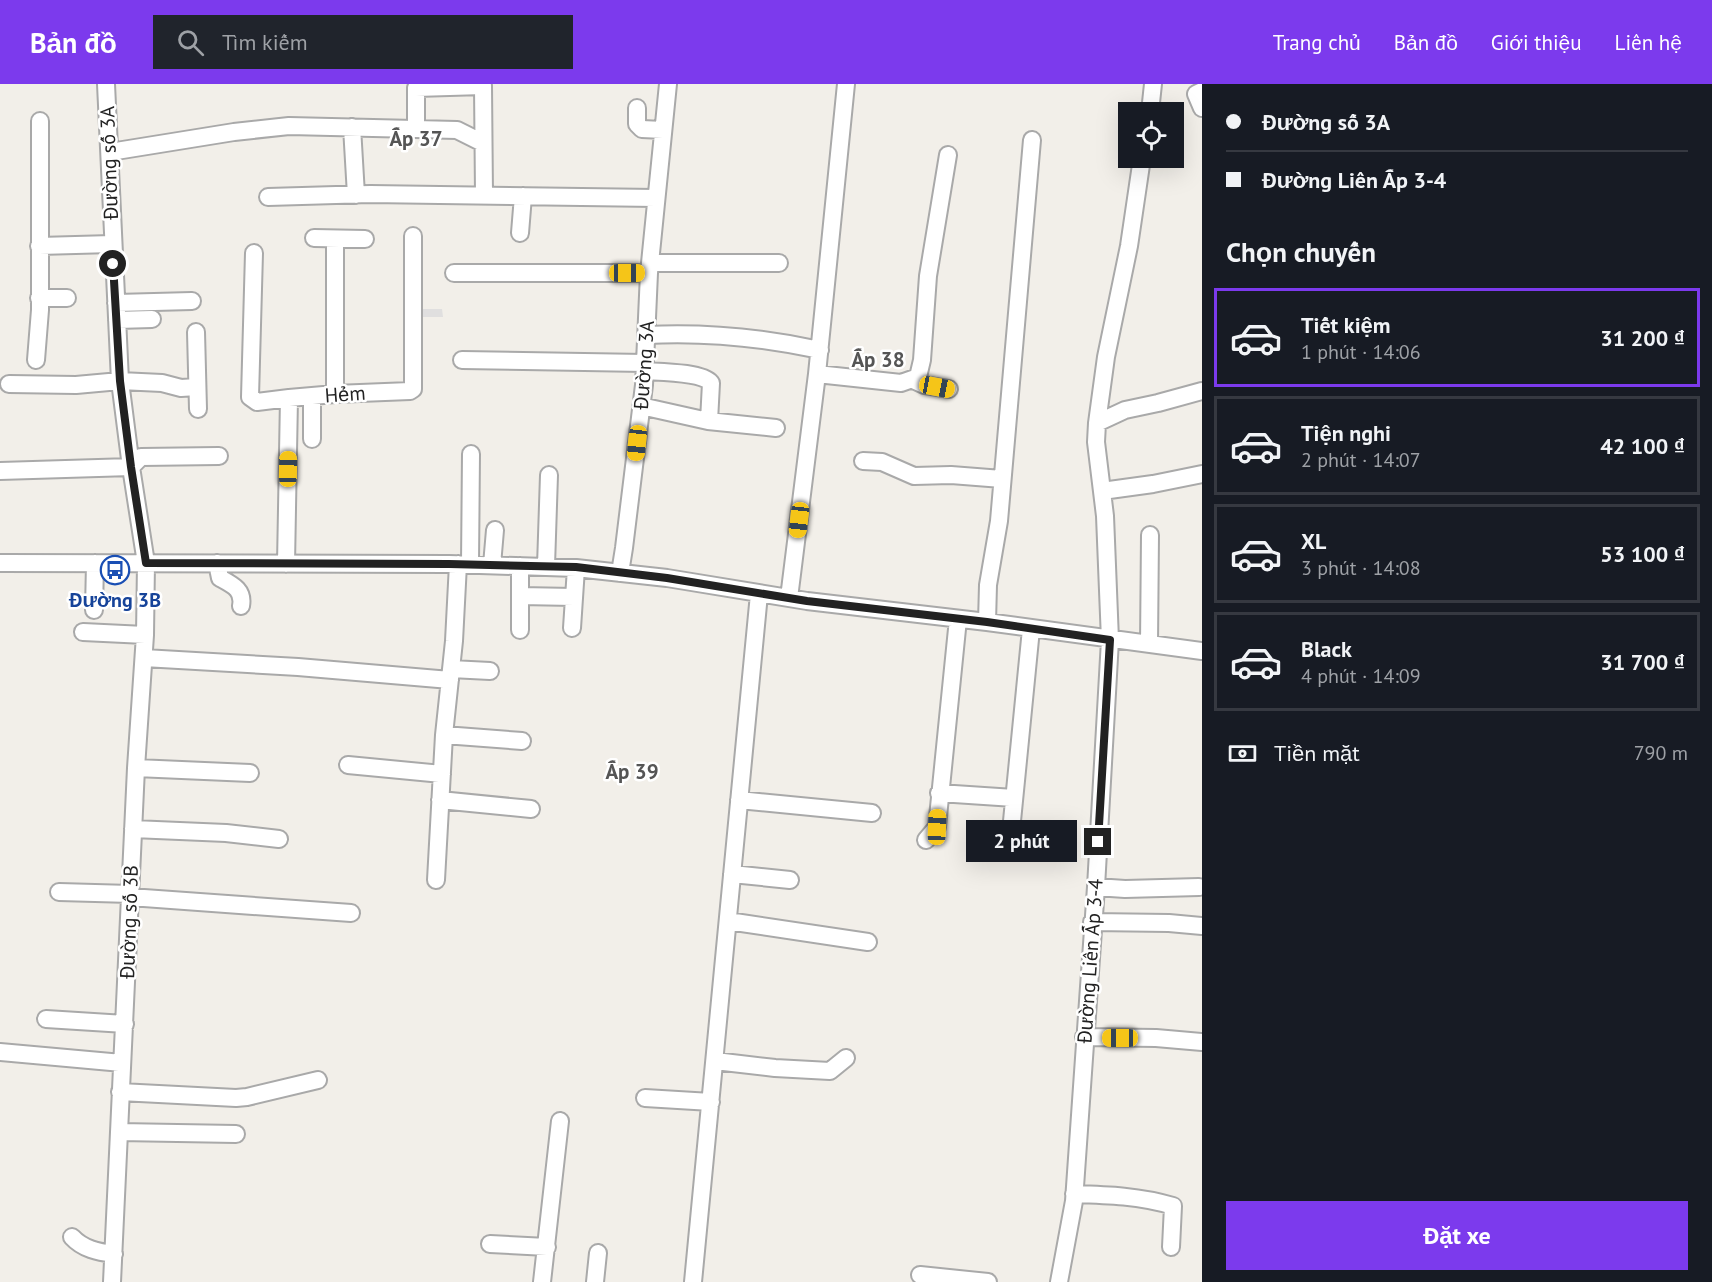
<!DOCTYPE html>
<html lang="vi">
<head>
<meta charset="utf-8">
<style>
	body { margin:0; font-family:"PT Sans",sans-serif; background:#20242c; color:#f1f3f6; height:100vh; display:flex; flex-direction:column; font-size:22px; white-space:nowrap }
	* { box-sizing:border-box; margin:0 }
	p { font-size:20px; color:#9ea1a6 }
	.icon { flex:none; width:33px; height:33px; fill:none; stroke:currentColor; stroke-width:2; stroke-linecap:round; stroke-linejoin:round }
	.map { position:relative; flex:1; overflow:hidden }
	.panel { display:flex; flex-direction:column; background:#171b24; width:510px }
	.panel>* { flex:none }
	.hud { display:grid; align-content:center; height:132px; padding:0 24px; background:#171b24 }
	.fabs { position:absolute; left:1118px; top:18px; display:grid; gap:12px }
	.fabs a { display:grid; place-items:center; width:66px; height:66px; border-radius:0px; background:#171b24; box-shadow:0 6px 24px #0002; font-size:30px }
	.end { position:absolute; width:27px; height:27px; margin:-14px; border:8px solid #222; background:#fff; box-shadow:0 0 0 3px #fff }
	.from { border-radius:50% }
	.bubble { position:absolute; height:42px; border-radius:0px; background:#171b24; box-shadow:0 6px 24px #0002; font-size:20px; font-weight:800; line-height:42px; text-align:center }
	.car { position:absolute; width:18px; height:36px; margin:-18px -9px; border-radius:8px; box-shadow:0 0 4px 2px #0007; background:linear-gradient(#f5c518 24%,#345 0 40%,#f5c518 0 76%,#345 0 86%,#f5c518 0) }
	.hud b { display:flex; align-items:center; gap:21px; height:57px; font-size:22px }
	.hud b+b { border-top:2px solid #363941 }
	.hud i { width:15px; height:15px; background:#f1f3f6 }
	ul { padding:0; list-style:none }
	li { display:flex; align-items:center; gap:18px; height:99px; margin:0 12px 9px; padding:0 12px; border:3px solid #363941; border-radius:0px }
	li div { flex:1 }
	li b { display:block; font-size:22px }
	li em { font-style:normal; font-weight:800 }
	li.on { border-color:#7c3aed }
	li>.icon { width:54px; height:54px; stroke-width:1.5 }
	h2 { padding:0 24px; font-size:27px; line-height:72px }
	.pay { display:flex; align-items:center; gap:15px; height:66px; padding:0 24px; font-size:22px }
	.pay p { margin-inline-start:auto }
	.action { display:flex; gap:12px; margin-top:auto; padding:12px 24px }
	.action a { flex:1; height:69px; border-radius:0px; background:#7c3aed; color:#fff; font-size:24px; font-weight:800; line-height:69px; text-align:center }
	header { display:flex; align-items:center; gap:36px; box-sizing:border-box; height:84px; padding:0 30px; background:#7c3aed; color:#fff }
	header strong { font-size:28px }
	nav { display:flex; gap:33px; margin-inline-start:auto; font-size:21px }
	.search { width:420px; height:54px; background:#20242c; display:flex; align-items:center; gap:15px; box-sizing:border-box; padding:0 21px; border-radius:0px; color:#9ea1a6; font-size:22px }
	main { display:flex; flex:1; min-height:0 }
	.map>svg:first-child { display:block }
	.residential { fill:#e0dfdf }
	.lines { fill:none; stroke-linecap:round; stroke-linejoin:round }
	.minor-casing { stroke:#a9a9a9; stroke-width:20 }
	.minor { stroke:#fff; stroke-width:16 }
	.route { stroke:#222; stroke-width:8 }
	.labels { text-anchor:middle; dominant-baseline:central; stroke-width:5; stroke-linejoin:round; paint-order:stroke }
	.street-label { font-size:20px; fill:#222; stroke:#fff }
	.transit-label { font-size:20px; font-weight:bold; fill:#164399; stroke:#fff }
	.neighbourhood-label { font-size:21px; font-weight:bold; fill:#555; stroke:#fff }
</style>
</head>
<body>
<header>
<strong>Bản đồ</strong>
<div class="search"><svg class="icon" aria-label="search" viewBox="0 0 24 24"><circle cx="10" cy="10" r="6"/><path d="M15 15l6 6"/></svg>Tìm kiếm</div>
<nav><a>Trang chủ</a><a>Bản đồ</a><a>Giới thiệu</a><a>Liên hệ</a></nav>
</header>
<main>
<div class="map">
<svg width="1202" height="1198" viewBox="0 0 1202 1198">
	<rect width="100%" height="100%" fill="#f2efe9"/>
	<path class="residential" d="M418,225h24l1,8h-24z"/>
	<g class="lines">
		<g class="minor-casing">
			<path id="minor" d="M106,0l14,297 11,86 15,96 -1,72 -9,133 -24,514
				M1202,7l-6,3 6,14
				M637,24v16l5,5 21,1
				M1150,28l3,-28
				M352,43l4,68
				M416,45v-41l67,-2 1,109
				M110,68l124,-20 55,-6 168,4 26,13
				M268,113l102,-3 286,4
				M520,149l3,-37
				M314,154l51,1
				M39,162l73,-2
				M254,169l-4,144 7,5 32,-4
				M650,179h129
				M454,189h195
				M39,214h28
				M116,219l76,-2
				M117,236l35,-1
				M196,248l2,77
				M647,251c58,-3 117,3 173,15
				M36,276l4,-50v-189
				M462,276l183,3
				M645,287c15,1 57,1 66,12l-2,38
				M817,290l84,9 17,-6 4,-17 6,-84 20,-121
				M913,296l11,5 25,4
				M9,300l67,1 44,-4 42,2 19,5 16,-1
				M335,310v-154
				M312,313v42
				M641,322l67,15 68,7
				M1097,339l28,-13 33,-7 44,-12
				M863,377l19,1 32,14 37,-1 51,4
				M0,387l131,-4 10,-10 78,-1
				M1102,407l51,-7 49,-10
				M0,479l449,1 127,4 91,10 140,23 180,21 215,29
				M217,479l3,15c13,7 24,12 21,28
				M286,480l3,-166 46,-4 75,-3 3,-2v-153
				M470,480l1,-110
				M492,481l3,-35
				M520,482v64
				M546,482l3,-91
				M620,489l4,-25 20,-163 5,-112 19,-189
				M520,512l54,1
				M789,514l28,-224 29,-290
				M94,526l1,-47
				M987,538l1,-37 11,-64 33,-381
				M572,544l4,-60
				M83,548l62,3
				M1149,560l1,-109
				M144,574l154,9 152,13
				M451,585l39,2
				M444,651l78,6
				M348,681l94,9
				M136,684l114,5
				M939,709l75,5
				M440,716l91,9
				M739,716l133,13
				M1012,737l19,-192
				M133,745l93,4 53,6
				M926,756l11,-13 21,-208
				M732,790l58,6
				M436,796l8,-145 10,-94 4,-77
				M1096,803l29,2 74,-2
				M59,808l72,2
				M130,813l221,16
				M728,837l140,21
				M1092,838l77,1 33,3
				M46,935l79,5
				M1084,953l72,1 46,4
				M0,968l122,11
				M715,977l60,7 55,3 16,-13
				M120,1008l116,6 11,-1 71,-17
				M645,1014l66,4
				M119,1048l117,2
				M1074,1110c34,1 66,2 99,12l-2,41
				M72,1153c11,12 26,15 42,17
				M490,1160l57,3
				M920,1191l68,7
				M542,1198l18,-161
				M595,1198l3,-29
				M693,1198l66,-688
				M1059,1198l15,-81 22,-314 14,-247 -5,-124 -9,-74 1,-19 9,-66 23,-111 13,-88"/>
		</g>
		<use href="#minor" class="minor"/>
	</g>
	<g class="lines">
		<path class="route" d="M113,180l7,117 11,86 15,96 303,1 127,3 91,11 140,23 180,21 123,18 -12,202"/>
	</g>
	<defs>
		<g id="bus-ring" transform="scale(1.5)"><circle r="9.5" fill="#fff" stroke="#1a4fb4" stroke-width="1.5"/><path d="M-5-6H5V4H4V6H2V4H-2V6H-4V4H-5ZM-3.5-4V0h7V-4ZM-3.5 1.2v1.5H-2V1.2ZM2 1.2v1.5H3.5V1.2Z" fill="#1a4fb4"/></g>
	</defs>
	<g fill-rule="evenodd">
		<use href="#bus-ring" x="115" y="486"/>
	</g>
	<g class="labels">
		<g class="street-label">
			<text transform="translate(109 79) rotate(-92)">Đường số 3A</text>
			<text transform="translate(644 281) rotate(-86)">Đường 3A</text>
			<text transform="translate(345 310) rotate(-4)">Hẻm</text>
			<text transform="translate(129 838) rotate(-88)">Đường số 3B</text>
			<text transform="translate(1090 877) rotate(-86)">Đường Liên Ấp 3-4</text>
		</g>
		<g class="transit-label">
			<text x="115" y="516">Đường 3B</text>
		</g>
		<g class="neighbourhood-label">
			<text x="416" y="54">Ấp 37</text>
			<text x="878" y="275">Ấp 38</text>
			<text x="632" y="687">Ấp 39</text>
		</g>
	</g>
</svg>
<div class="fabs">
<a><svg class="icon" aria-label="locate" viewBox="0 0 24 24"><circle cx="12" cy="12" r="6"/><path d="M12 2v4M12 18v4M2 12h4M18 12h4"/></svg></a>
</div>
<i class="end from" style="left:113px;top:180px"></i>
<i class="end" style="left:1098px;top:758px"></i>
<div class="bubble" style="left:966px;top:736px;width:111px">2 phút</div>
<i class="car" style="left:627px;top:189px;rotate:90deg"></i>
<i class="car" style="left:937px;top:303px;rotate:101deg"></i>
<i class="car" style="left:637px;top:359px;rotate:186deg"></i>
<i class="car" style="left:288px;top:385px;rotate:1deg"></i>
<i class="car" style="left:799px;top:436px;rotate:187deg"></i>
<i class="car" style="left:937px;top:743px;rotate:2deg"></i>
<i class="car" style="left:1120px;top:954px;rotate:270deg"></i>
</div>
<section class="panel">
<div class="hud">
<b><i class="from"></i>Đường số 3A</b>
<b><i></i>Đường Liên Ấp 3-4</b>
</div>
<h2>Chọn chuyến</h2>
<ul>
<li class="on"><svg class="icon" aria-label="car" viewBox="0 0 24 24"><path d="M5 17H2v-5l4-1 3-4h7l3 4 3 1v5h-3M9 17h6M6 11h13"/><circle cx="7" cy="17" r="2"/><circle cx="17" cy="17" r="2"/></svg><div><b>Tiết kiệm</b><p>1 phút · 14:06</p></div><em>31 200 ₫</em></li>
<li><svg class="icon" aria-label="car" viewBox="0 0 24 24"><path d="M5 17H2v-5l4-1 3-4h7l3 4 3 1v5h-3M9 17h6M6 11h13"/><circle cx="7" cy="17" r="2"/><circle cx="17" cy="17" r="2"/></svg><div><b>Tiện nghi</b><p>2 phút · 14:07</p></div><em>42 100 ₫</em></li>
<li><svg class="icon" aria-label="car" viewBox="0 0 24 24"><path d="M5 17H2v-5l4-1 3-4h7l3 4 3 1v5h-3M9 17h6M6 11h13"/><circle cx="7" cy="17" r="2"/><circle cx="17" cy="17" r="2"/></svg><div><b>XL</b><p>3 phút · 14:08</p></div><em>53 100 ₫</em></li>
<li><svg class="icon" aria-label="car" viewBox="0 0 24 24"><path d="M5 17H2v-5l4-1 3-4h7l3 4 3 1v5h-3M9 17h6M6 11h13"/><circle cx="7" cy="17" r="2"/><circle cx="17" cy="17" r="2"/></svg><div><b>Black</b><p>4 phút · 14:09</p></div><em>31 700 ₫</em></li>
</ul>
<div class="pay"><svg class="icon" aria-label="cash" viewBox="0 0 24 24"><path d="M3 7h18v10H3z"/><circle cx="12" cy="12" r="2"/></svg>Tiền mặt<p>790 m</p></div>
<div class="action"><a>Đặt xe</a></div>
</section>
</main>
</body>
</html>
